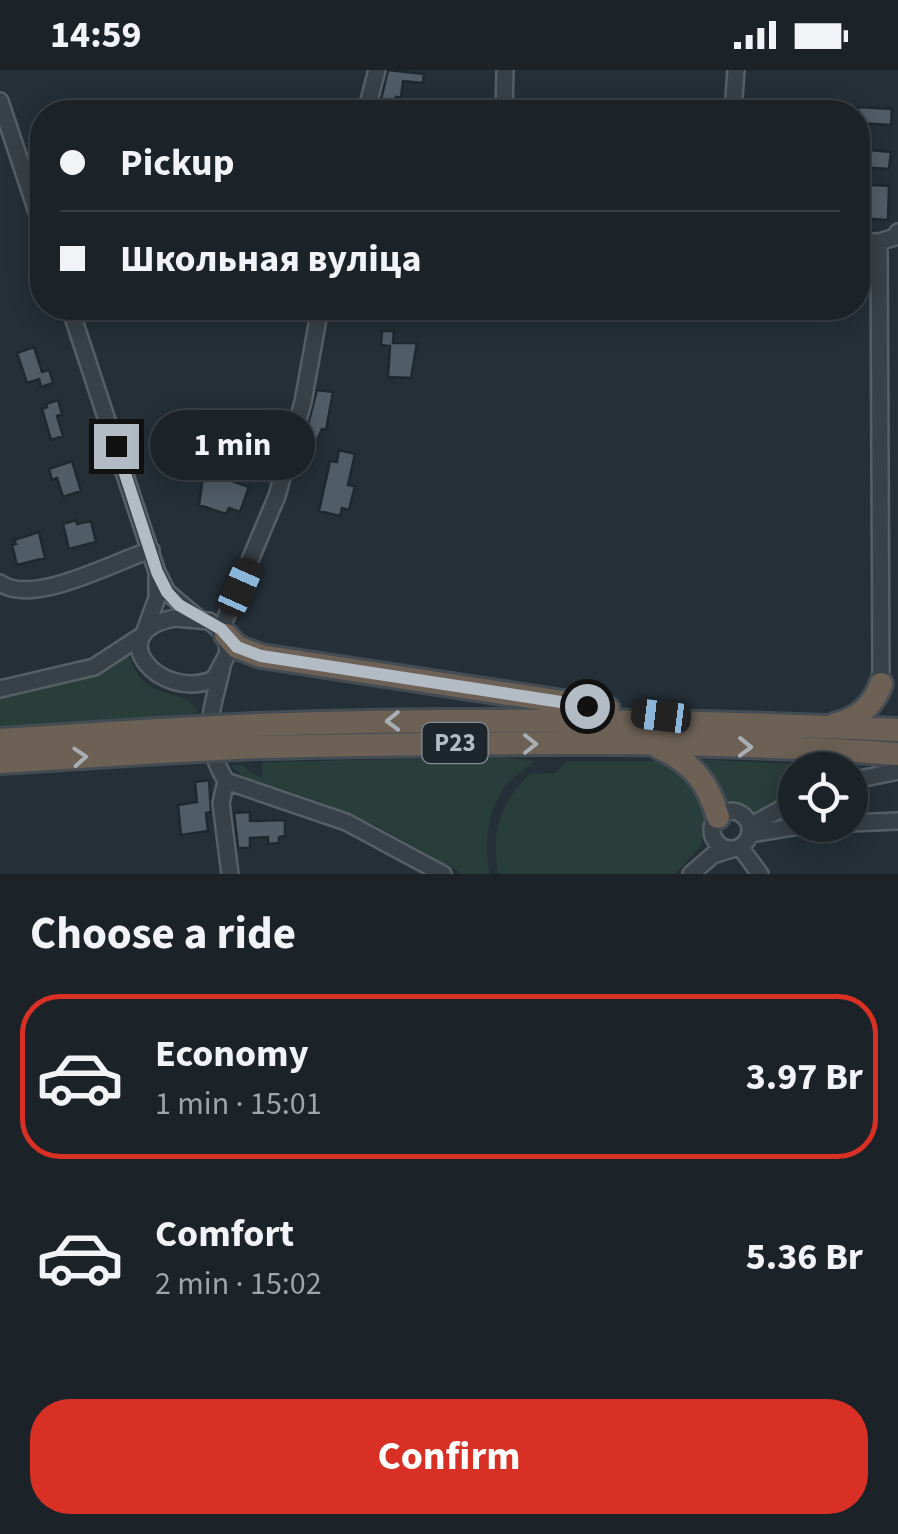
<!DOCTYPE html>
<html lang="en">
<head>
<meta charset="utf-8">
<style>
	body { margin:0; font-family:"Source Sans 3",sans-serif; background:#282f35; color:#f1f3f6; height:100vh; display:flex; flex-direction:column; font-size:38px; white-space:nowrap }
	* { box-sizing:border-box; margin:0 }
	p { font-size:32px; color:#a0a4a8 }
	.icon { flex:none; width:55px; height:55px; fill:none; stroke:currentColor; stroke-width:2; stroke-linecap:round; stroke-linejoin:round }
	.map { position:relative; height:804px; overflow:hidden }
	.sheet { display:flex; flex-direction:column; background:#1b2329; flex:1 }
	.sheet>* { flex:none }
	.banner { position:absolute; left:30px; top:30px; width:840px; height:220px; border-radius:40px; box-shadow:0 5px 25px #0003,0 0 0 2px #394046; display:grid; align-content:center; height:220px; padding:0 30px; background:#1b2329 }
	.buttons { position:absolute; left:778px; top:682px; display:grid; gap:20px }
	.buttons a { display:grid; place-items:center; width:90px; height:90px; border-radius:50%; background:#1b2329; box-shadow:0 5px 25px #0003,0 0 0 2px #394046; font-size:50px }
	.end { position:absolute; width:45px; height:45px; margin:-22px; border:12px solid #b3bcc4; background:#111; box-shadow:0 0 0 5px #111 }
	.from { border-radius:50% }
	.bubble { position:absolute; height:70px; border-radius:35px; background:#1b2329; box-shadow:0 5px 25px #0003,0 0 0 2px #394046; font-size:32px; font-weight:700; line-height:70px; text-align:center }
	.car { position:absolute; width:30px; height:60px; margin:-30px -15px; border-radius:12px; box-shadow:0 0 8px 2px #0007; background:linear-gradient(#222 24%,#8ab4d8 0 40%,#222 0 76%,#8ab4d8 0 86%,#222 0) }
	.banner b { display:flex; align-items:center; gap:35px; height:95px; font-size:38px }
	.banner b+b { border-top:2px solid #394046 }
	.banner i { width:25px; height:25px; background:#f1f3f6 }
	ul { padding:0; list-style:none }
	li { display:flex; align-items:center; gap:30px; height:165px; margin:0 20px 15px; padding:0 10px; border:5px solid transparent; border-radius:40px }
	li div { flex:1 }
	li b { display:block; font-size:38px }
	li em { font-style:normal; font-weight:700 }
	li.active { border-color:#d93025 }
	li>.icon { width:90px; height:90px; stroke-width:1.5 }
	h2 { padding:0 30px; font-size:45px; line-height:120px }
	.primary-button { display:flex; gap:20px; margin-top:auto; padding:20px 30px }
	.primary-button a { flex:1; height:115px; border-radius:40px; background:#d93025; color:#fff; font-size:40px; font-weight:700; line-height:115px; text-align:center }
	.status { display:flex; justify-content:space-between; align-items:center; height:70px; padding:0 50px; background:#1b2329; direction:ltr }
	.status svg { height:28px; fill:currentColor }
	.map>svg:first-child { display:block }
	.green { fill:#293d3a }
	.building { fill:#505c66; stroke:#1f282f; stroke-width:2.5 }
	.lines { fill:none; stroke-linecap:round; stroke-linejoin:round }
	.minor-casing { stroke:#565f66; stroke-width:20 }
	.highway-casing { stroke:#434c53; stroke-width:28 }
	.minor { stroke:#384148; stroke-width:15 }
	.highway { stroke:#6d6156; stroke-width:22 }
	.highway-bridge-casing { stroke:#434c53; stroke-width:28; stroke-linecap:butt }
	.highway-bridge { stroke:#6d6156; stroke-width:22 }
	.oneway { stroke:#a8aeb4 }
	.route { stroke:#b3bcc4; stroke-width:12 }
	.labels { text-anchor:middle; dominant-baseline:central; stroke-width:10; stroke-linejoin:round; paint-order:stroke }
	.shield { fill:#1d262d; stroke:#868f97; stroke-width:2.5 }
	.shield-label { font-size:25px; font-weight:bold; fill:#b3bcc4 }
</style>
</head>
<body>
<div class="status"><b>14:59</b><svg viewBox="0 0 49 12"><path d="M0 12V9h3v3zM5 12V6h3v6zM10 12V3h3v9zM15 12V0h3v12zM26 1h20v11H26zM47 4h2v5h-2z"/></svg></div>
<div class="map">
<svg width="898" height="804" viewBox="0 0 898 804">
	<rect width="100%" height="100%" fill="#242f37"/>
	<path class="green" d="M128,585c5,11 9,21 19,29 18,14 41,7 51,29l-198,18v-36l105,-26z
		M502,687l33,4c-9,8 -24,16 -31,27 -17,25 -20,58 -14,86h-27l-86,-48 -59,-25 -74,-24 -13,-11 12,-1 9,9 10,3v-15z
		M693,689l186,9 -29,6v-4h-55v23l-41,20 -19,-9 -13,1z
		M567,691h88l14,2 18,14 20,33 -3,24 -3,12 -26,28h-177c-7,-44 1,-69 32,-100l26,-1z"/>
	<path class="building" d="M388,0l36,4 -1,9 -20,-2 -2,17 -5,-1 -2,15h-16z
		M745,30l95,6v6h-96z
		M858,37l34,2 -1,16 -33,-2z
		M858,79l33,3 -2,17 -31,-2z
		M858,114l31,2 -1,34 -30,-2z
		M382,261h12l-1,12h24l-6,35 -23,-1 2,-31 -9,-1z
		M34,277l8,25 7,-2 4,13 -12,4 -2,-8 -12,4 -10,-30z
		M317,320l16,2 -7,38 -4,-1 -4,9 -6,28 -14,-4z
		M58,330l4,14 -5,2 6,20 -12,4 -9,-31 5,-2 -1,-3z
		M234,354l10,1 -1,5 29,3 -5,32 -22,-4 1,-6 -6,-1 3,-15 -10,-1z
		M339,380l16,4 -7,31 7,1 -6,24 -7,-2 -2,8 -21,-5 11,-50 7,1z
		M72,391l9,30 -18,6 -6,-19 -5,2 -3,-11z
		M203,407l21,1 25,9 -9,25 -11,-4 -3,6 -27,-9z
		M76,450l1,4 14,-3 5,21 -27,7 -6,-25z
		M39,462l6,26 -28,7 -5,-20 4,-1 -2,-4z
		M209,710l2,32 -5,1 2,18 -27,4 -3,-30 19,-3 -2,-20z
		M250,742v9l35,-1v16l-6,1v6l-11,1v-7l-18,1v10h-12l-4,-35z"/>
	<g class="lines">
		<g class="minor-casing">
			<path id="minor" d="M0,31l42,126
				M366,42l11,-42
				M504,42l1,-42
				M733,42l3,-42
				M858,172h21l16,-5 3,-5
				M879,172l2,442
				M70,238l87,264 10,20 31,26
				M0,513c33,24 115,-22 151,-33
				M175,548l34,3 17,14 2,18 -14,26c-54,24 -115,-47 -39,-61z
				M146,558l11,-30v-22
				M221,559l56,-133 26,-94 17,-94
				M222,597c-10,45 -23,70 4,114l120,41 97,52
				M0,619l94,-22 46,-30
				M226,711l-5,22 9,71
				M850,711l48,-10
				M712 760a19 19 0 1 1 38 0a19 19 0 1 1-38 0Z
				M850,753l48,-2
				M750,756l45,-25
				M750,764l56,-9
				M740,777l20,27
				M691,804l22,-19 19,-6"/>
		</g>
		<g class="highway-casing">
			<path id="highway" d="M226,565l11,12 24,9 347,53
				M256,655c214,-7 428,-5 642,5
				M834,655c23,-6 39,-18 47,-41
				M0,670l158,-10
				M258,677c213,-4 427,-9 640,7
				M660,678c32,14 49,36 58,69
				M0,692l159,-10"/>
		</g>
		<use href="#minor" class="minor"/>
		<use href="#highway" class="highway"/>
		<g class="highway-bridge-casing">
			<path id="highway-bridge" d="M158,660l98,-5
				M159,682l99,-5"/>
		</g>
		<use href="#highway-bridge" class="highway-bridge"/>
	</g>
	<defs><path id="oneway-chevron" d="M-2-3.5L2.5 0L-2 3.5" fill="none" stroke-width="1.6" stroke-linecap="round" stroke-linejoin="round" transform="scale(2.5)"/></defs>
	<g class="oneway">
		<use href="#oneway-chevron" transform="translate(393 651) rotate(179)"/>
		<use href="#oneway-chevron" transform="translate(530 674)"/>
		<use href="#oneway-chevron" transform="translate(745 677) rotate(1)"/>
		<use href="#oneway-chevron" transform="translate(80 687) rotate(-4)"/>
	</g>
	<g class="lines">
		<path class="route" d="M116,376l41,126 10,20 12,13 42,24 16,18 24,9 326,50"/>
	</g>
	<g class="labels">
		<rect class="shield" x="422.5" y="653" width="65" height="40" rx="8"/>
		<g class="shield-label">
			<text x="455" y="673">Р23</text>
		</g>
	</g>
</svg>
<div class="buttons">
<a><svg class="icon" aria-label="locate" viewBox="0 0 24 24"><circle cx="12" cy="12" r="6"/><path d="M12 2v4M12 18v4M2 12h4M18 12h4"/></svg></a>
</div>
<i class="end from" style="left:587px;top:636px"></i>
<i class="end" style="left:116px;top:376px"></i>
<div class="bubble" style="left:150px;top:340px;width:165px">1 min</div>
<i class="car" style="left:240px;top:517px;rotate:24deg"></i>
<i class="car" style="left:661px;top:646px;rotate:277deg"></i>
<div class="banner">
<b><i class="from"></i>Pickup</b>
<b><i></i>Школьная вуліца</b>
</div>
</div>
<section class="sheet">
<h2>Choose a ride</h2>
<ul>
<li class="active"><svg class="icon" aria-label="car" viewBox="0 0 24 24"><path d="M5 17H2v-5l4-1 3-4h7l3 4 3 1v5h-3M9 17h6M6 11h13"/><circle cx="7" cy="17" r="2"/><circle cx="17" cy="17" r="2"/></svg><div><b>Economy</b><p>1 min · 15:01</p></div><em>3.97 Br</em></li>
<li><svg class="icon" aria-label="car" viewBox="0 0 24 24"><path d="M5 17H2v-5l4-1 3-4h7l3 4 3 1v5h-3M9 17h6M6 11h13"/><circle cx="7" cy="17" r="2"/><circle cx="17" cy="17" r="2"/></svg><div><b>Comfort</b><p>2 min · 15:02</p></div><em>5.36 Br</em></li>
</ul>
<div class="primary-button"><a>Confirm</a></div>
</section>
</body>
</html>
